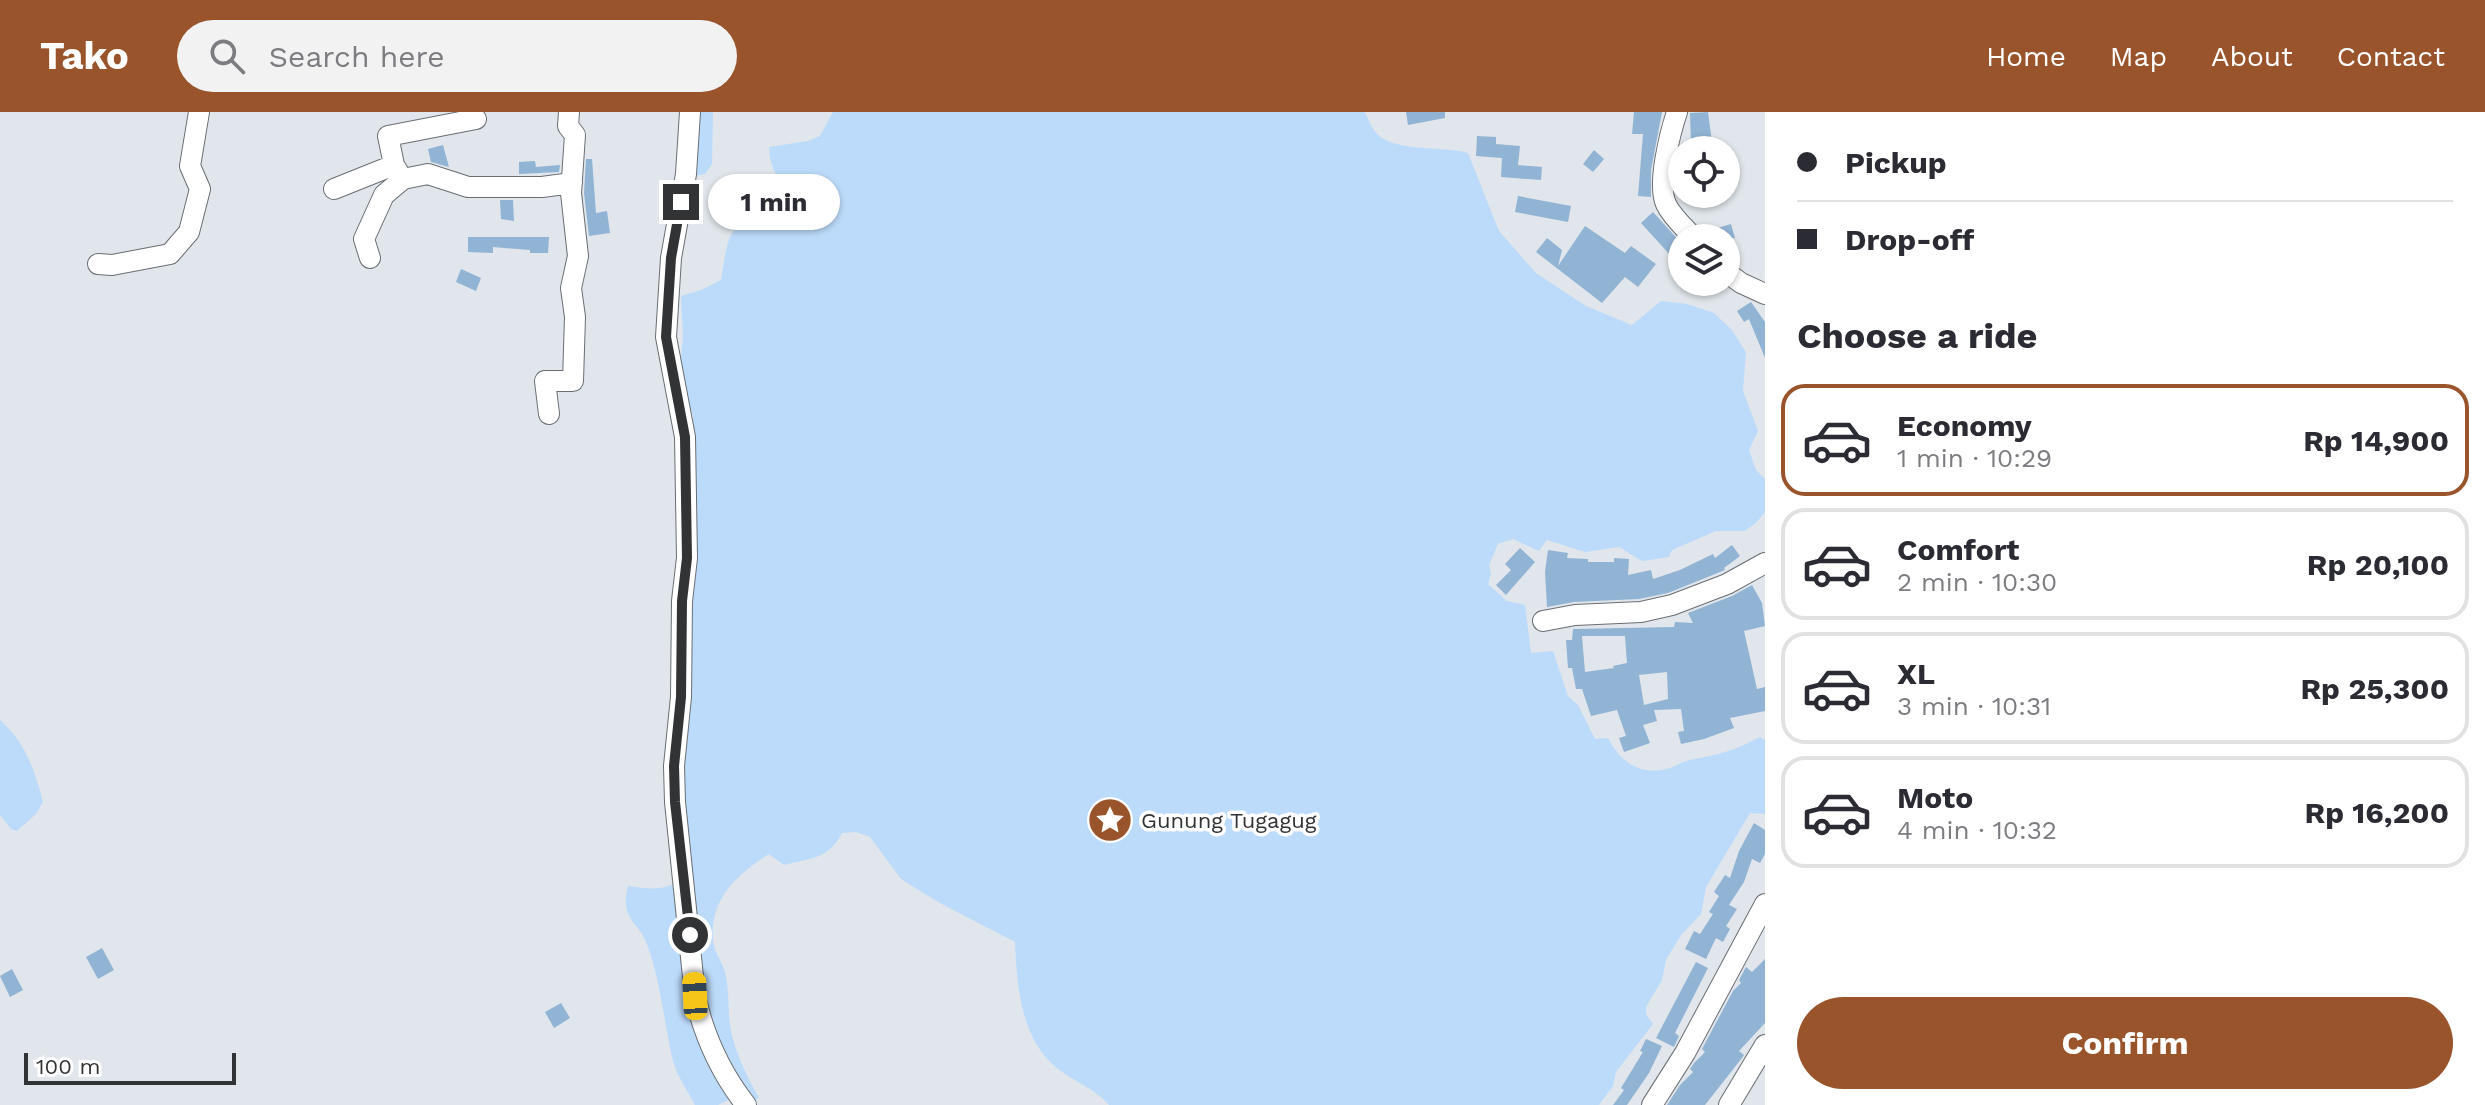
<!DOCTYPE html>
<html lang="en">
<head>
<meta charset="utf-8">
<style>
	body { margin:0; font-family:"Work Sans",sans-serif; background:#f2f2f3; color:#2b2b33; height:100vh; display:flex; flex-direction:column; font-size:30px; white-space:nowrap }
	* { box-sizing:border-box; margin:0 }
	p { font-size:26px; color:#7c7c81 }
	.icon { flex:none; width:44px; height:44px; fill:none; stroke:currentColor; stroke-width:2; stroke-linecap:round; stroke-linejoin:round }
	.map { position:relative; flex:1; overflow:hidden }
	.side { display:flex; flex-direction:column; background:#fff; width:720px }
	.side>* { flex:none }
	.banner { display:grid; align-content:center; height:176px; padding:0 32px; background:#fff }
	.fabs { position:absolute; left:1668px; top:24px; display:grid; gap:16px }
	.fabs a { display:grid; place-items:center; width:72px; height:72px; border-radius:50%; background:#fff; box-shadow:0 2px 6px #0004; font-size:40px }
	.scale { position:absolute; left:24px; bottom:20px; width:212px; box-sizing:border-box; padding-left:8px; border:4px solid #313335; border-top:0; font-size:22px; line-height:28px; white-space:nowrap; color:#313335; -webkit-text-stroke:6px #fff; paint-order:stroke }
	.end { position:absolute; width:36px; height:36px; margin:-18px; border:10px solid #313335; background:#fff; box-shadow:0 0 0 4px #fff }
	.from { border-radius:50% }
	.bubble { position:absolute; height:56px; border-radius:28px; background:#fff; box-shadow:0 2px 6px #0004; font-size:26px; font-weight:700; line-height:56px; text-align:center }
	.car { position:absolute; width:24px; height:48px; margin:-24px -12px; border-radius:10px; box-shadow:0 0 6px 2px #0007; background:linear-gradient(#f5c518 24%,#345 0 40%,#f5c518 0 76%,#345 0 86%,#f5c518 0) }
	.banner b { display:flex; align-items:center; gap:28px; height:76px; font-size:30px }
	.banner b+b { border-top:2px solid #e1e1e2 }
	.banner i { width:20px; height:20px; background:#2b2b33 }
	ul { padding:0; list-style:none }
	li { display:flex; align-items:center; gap:24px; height:112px; margin:0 16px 12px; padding:0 16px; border:4px solid #e1e1e2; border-radius:24px }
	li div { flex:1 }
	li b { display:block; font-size:30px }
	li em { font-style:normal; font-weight:700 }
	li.on { border-color:#9a542c }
	li>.icon { width:72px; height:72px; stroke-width:1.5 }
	h2 { padding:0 32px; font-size:36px; line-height:96px }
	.action { display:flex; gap:16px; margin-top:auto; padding:16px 32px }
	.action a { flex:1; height:92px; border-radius:48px; background:#9a542c; color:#fff; font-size:32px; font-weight:700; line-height:92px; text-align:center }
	header { display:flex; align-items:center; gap:48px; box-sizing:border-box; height:112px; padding:0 40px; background:#9a542c; color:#fff }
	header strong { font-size:38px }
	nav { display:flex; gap:44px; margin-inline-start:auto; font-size:28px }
	.search { width:560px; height:72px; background:#f2f2f3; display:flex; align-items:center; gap:20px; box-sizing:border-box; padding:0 28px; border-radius:44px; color:#7c7c81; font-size:30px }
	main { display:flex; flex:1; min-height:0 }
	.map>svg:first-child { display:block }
	.green { fill:#bcdbfa }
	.building { fill:#91b3d4; fill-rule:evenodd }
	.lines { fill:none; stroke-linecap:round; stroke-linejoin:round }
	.minor-casing { stroke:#696e73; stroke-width:22 }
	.minor { stroke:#fff; stroke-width:20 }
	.route { stroke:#313335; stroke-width:10 }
	.labels { text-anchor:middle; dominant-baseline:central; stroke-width:7; stroke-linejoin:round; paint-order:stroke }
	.poi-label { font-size:22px; fill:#313335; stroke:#fff; text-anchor:start }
</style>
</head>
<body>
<header>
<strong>Tako</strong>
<div class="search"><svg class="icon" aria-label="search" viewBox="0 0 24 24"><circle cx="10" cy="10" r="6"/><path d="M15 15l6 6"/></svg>Search here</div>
<nav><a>Home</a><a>Map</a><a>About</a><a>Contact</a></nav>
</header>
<main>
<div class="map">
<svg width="1765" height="993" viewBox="0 0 1765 993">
	<rect width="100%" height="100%" fill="#e0e6eb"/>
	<path class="green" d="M694,0h19l-1,52 -7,10 -14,3z
		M833,0h532c3,6 5,13 9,18 16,24 69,15 94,23l31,78 37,42 50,33 46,19 29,-24 26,3 27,9 18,17 14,22 -3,39 15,40 -9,19 7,20 9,9v33l-9,11 -12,8h-28l-44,19 -3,7 -27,4 -23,-14 -34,5 -38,-12 -8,11 -26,-12 -15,5 -9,21 2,9 -3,10 19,17 18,4 6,48 22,-2 15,45 10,9 17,34 13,-1c12,25 35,39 62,30 8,-3 16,-8 24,-9 25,-4 44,-10 66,-22l5,3v74l-15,-1 -44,74 -5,27 -20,21 -15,25 -4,20 -16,27v7l7,10 -37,48 -3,14 -14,19h-490c-15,-17 -34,-23 -51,-36 -38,-30 -41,-84 -43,-127l-77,-40 -37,-23 -31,-42 -14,-5 -14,1c-13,26 -31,25 -58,32l-15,-11c-33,21 -60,46 -56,87 1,12 11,23 13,35 3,16 2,32 4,49 4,26 16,49 29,73l-10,4 -8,-8 -23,11h-23c-7,-14 -18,-29 -22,-44 -9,-37 -12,-78 -25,-114 -8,-26 -29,-26 -20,-61 27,4 38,5 62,-11l-10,-100 12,-115 -1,-204 2,-40 -8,-23 -5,-23 3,-33 -2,-41 20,-6 20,-10c6,-32 4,-53 35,-68 20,22 50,20 73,2l3,-24c-1,-1 -9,-8 -10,-8 -9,-3 -17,2 -26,2 -21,0 -26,-19 -27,-37l39,-6 12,-5z
		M0,608c26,23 34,49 43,82l-7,12 -19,17 -6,-2 -11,-14z"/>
	<path class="building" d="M1406,0h39v6l-37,7z
		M1634,0h28l-11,58v27l-13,-1 5,-62h-11z
		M1708,0l4,30 -21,2 -1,-31z
		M1477,24l19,1v7l24,2 -2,19 24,2 -1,13 -40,-3 1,-19 -26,-2z
		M443,33l6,22 -18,-5 -3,-13z
		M1594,38l10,9 -11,13 -10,-8z
		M586,47h6l4,54 11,-2 3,22 -21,3 -5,-43z
		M535,49l1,6 24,-2 -1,7 -40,2v-12z
		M1518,84l53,10 -3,16 -53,-10z
		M500,88h13l1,21 -13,-2z
		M1653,100l29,32v24l-41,-45z
		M1731,112l4,14h-28l-2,-6z
		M1585,114l40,27 6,-7 25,18 -18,23 -13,-10 -23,26 -66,-51 11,-14 15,12 -4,16z
		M468,125h81l-1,16h-18v-3l-37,-3v6l-25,-1z
		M461,157l20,9 -5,13 -20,-9z
		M1751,190l14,20v36l-16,-39 -5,3 -7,-11z
		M1732,433l8,11 -16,12 1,2 -57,23 -29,6 -65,3 -27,5 -2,-35 3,-22 20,3 -1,5 21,1v3h26v-4l15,1 -1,16 23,-5 2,9 27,-9 33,-16 2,4z
		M1520,436l15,14 -29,33 -10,-10 15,-15 -6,-6z
		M1752,473l10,18 3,23 -21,5 13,58 8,-2v24l-35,7 4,10 -30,11 -23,5 -3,-12 6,-1 -3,-22 -27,1 3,11 -14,4 7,18 -26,9 -5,-14 7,-2 -9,-26 -26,6 -9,-27h-6l-4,-21h-4l-2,-28h6l1,-11 101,-2 1,-5 18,1 -5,-10 44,-17zM1582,524h43l2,27 -14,3 1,2 -29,4zM1667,560l1,27 -24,6 -5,-30z
		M1754,711l11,7v24l-5,9 -8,-4 -8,23 -15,23 8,4 -11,17 4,3 -7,13 -7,-4 -10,21 -21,-10 9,-18 6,3 13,-20 -4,-2 10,-16 -5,-4 11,-17 5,3 9,-27z
		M102,836l12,22 -16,9 -12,-22z
		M1765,847v64l-26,28 5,4 -2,3 -37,47h-38l13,-20 13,-13 -3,-3 4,-6 11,-11 -3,-3 31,-58 8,-8 -2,-3 7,-13 6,5z
		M1696,850l12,6 -33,65 4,3 -5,11 -18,-9z
		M12,857l11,21 -13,7 -10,-21z
		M561,891l9,15 -16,10 -9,-16z
		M1646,927l16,7 -13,27 -22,32h-14l11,-15 -3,-2 22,-36 -3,-1z"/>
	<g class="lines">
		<g class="minor-casing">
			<path id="minor" d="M690,0l-4,62 -15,84 -5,79 19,100 2,121 -5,43 -1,96 -7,69 1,36 20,194c9,40 26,77 51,109
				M1677,0c-7,21 -20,72 -11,92 6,13 19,24 28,34
				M394,53l-6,-29 88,-17
				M334,77l60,-24 6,10
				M370,146l-6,-19 20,-44 19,-16 25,-5 40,13h74l30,-4
				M98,152l14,1 58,-11 19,-22 11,-43 -10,-23 9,-54
				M1726,160l15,11 24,11
				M549,302l-4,-33h28l2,-64 -4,-29 7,-32 -7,-63 4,-58 -7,-9 1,-14
				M1543,509l32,-6 66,-3 31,-7 55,-21 38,-21
				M1652,993l33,-52 80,-149
				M1729,993l36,-60"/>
		</g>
		<use href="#minor" class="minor"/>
	</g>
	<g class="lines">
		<path class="route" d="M681,90l-10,56 -5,79 19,100 2,121 -5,43 -1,96 -7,69 1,36 15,133"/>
	</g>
	<defs>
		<g id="sight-disc" transform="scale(2.3)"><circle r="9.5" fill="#9a542c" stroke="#fff"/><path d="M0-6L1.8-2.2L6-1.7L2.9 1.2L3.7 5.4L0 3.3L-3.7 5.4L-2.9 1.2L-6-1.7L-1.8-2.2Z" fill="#fff"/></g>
	</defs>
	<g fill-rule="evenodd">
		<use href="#sight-disc" x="1110" y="708"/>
	</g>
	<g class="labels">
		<g class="poi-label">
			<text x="1141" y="708">Gunung Tugagug</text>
		</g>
	</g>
</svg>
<div class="fabs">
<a><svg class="icon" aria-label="locate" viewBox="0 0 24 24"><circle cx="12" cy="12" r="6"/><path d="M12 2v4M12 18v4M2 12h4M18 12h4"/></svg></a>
<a><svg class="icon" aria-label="layers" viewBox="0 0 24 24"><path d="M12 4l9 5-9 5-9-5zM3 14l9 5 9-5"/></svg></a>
</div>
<div class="scale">100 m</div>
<i class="end from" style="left:690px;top:823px"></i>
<i class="end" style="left:681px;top:90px"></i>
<div class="bubble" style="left:708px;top:62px;width:132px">1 min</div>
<i class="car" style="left:695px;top:884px;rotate:357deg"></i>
</div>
<section class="side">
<div class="banner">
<b><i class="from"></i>Pickup</b>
<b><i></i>Drop-off</b>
</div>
<h2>Choose a ride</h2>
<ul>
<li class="on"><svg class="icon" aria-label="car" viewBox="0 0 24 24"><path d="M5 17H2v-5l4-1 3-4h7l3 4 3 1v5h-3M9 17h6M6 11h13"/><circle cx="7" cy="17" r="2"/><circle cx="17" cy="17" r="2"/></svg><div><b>Economy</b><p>1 min · 10:29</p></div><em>Rp 14,900</em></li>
<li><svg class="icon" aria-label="car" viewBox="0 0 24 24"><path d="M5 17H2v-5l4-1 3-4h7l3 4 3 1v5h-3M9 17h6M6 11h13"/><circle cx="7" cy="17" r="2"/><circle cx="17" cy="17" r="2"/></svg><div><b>Comfort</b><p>2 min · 10:30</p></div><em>Rp 20,100</em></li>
<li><svg class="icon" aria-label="car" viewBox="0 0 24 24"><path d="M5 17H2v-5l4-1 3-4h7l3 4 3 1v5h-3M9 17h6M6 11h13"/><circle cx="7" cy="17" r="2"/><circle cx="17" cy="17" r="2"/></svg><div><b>XL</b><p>3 min · 10:31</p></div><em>Rp 25,300</em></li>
<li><svg class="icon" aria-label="car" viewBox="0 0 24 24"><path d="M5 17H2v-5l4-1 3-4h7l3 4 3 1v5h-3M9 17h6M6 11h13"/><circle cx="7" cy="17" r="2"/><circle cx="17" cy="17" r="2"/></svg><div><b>Moto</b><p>4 min · 10:32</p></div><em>Rp 16,200</em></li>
</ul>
<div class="action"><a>Confirm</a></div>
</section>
</main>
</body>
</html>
